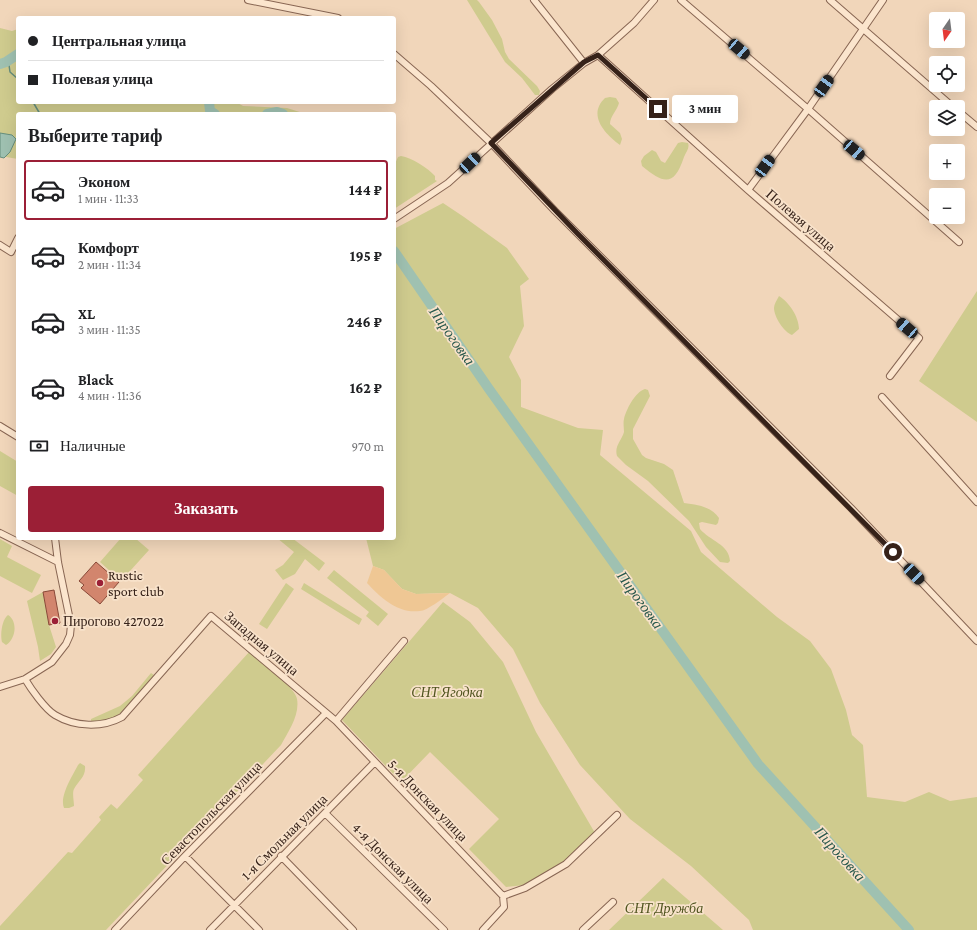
<!DOCTYPE html>
<html lang="ru">
<head>
<meta charset="utf-8">
<style>
	body { margin:0; font-family:"Crimson Pro",serif; background:#f2f2f2; color:#202124; height:100vh; display:flex; flex-direction:column; font-size:15px; white-space:nowrap }
	* { box-sizing:border-box; margin:0 }
	p { font-size:13px; color:#757577 }
	.icon { flex:none; width:22px; height:22px; fill:none; stroke:currentColor; stroke-width:2; stroke-linecap:round; stroke-linejoin:round }
	.map { position:relative; flex:1; overflow:hidden }
	.drawer { position:absolute; left:16px; top:112px; width:380px; height:428px; display:flex; flex-direction:column; background:#fff; border-radius:4px; box-shadow:0 4px 16px #0002 }
	.drawer>* { flex:none }
	.banner { position:absolute; left:16px; top:16px; width:380px; height:88px; border-radius:4px; box-shadow:0 4px 16px #0002; display:grid; align-content:center; height:88px; padding:0 12px; background:#fff }
	.needle { width:26px; rotate:194deg }
	.fabs { position:absolute; left:929px; top:12px; display:grid; gap:8px }
	.fabs a { display:grid; place-items:center; width:36px; height:36px; border-radius:4px; background:#fff; box-shadow:0 4px 16px #0002; font-size:20px }
	.end { position:absolute; width:18px; height:18px; margin:-9px; border:5px solid #362219; background:#fff; box-shadow:0 0 0 2px #fff }
	.from { border-radius:50% }
	.bubble { position:absolute; height:28px; border-radius:4px; background:#fff; box-shadow:0 4px 16px #0002; font-size:13px; font-weight:700; line-height:28px; text-align:center }
	.car { position:absolute; width:12px; height:24px; margin:-12px -6px; border-radius:5px; box-shadow:0 0 3px 1px #0007; background:linear-gradient(#222 24%,#8ab4d8 0 40%,#222 0 76%,#8ab4d8 0 86%,#222 0) }
	.banner b { display:flex; align-items:center; gap:14px; height:38px; font-size:15px }
	.banner b+b { border-top:1px solid #e0e0e0 }
	.banner i { width:10px; height:10px; background:#202124 }
	ul { padding:0; list-style:none }
	li { display:flex; align-items:center; gap:12px; height:60px; margin:0 8px 6px; padding:0 4px; border:2px solid transparent; border-radius:4px }
	li div { flex:1 }
	li b { display:block; font-size:15px }
	li em { font-style:normal; font-weight:700 }
	li.on { border-color:#9b1f36 }
	li>.icon { width:36px; height:36px; stroke-width:1.5 }
	h2 { padding:0 12px; font-size:18px; line-height:48px }
	.pay { display:flex; align-items:center; gap:10px; height:44px; padding:0 12px; font-size:15px }
	.pay p { margin-inline-start:auto }
	.action { display:flex; gap:8px; margin-top:auto; padding:8px 12px }
	.action a { flex:1; height:46px; border-radius:4px; background:#9b1f36; color:#fff; font-size:16px; font-weight:700; line-height:46px; text-align:center }
	.map>svg:first-child { display:block }
	.green { fill:#cfcb8e }
	.sand { fill:#efc794 }
	.water { fill:#9fc1b1; stroke:#668e7d }
	.lines { fill:none; stroke-linecap:round; stroke-linejoin:round }
	.stream { stroke:#668e7d; stroke-width:1.5 }
	.river { stroke:#9fc1b1; stroke-width:10 }
	.building { fill:#d2856d; stroke:#894938 }
	.minor-casing { stroke:#886653; stroke-width:8 }
	.minor { stroke:#fbe5cd; stroke-width:6 }
	.route { stroke:#362219; stroke-width:5 }
	.poi-dot { fill:#9b1f36; stroke:#f8e2ca; stroke-width:1.5 }
	.labels { text-anchor:middle; dominant-baseline:central; stroke-width:3.5; stroke-linejoin:round; paint-order:stroke }
	.street-label { font-size:14px; fill:#362219; stroke:#f8e2ca }
	.poi-label { font-size:14px; fill:#362219; stroke:#f8e2ca; text-anchor:start }
	.park-label { font-size:14px; font-style:italic; fill:#50541f; stroke:#f8e2ca }
	.water-label { font-size:15px; font-style:italic; fill:#27574b; stroke:#f8e2ca }
</style>
</head>
<body>
<div class="map">
<svg width="977" height="930" viewBox="0 0 977 930">
	<rect width="100%" height="100%" fill="#f1d6ba"/>
	<path class="green" d="M467,0h10l2,2 13,18 10,19 3,13 4,7 28,27 3,5 -1,4h-4l-13,-17 -17,-16z
		M0,28l12,3 6,-2v73h218l7,4 44,2 19,6h-288v45l-18,-3z
		M610,97l6,1 3,5c-2,8 -9,13 -9,21l10,9 2,6 -2,6c-15,-11 -33,-30 -15,-47z
		M682,142l6,1c2,5 -2,9 -4,14 -10,30 -20,27 -42,9l-1,-5 3,-5 8,-6 4,2 5,9 4,2 13,-20z
		M401,156c11,2 27,12 34,20v4l2,1 -43,28v-43l4,-9z
		M443,203l21,14 43,31 22,31 -9,7 4,40 -15,31 12,23v27l57,21 25,2 -3,25 91,76 10,21 76,65 33,24 21,28 15,41 6,25 11,10 4,52 38,5 24,-10 21,9 27,-4v133h-224l-4,-10 -58,-54 -61,-47 -50,-54 -40,-62 -27,-54 -35,-41 -28,-15 -34,1 -14,-5 -18,-19 -11,-4 -7,-28h28v-309z
		M977,291v131l-58,-41z
		M779,296c10,6 20,21 20,33l-7,6c-8,-3 -18,-18 -18,-27 0,-4 3,-8 5,-12z
		M645,389l3,1 2,6 -17,33v10l9,16 4,3 18,6 9,6 11,33c13,2 27,3 35,15l-1,5 -2,2 -14,-3 -3,1 1,6c10,12 29,15 30,32l-2,2 -8,-1 -14,-15 -17,-26 -41,-40 -22,-16 -9,-9c-3,-10 5,-16 7,-24 0,-4 -1,-9 0,-13 2,-9 11,-27 21,-30z
		M0,451l18,11v34l-18,-10z
		M121,538h14l14,12 -28,31 -21,-19z
		M277,538h15l33,25 -6,8 -14,-12 -10,15 -12,6 -8,-10 8,-5 11,-13z
		M0,539l12,7 -5,11 34,18 -9,18 -32,-17z
		M334,570l54,44 -10,12 -12,-10 3,-4 -42,-34z
		M286,583l8,6 -27,40 -8,-5z
		M304,583l58,36 -3,6 -58,-36z
		M43,592l6,33 7,22 -5,7 -11,7 -2,-14 -11,-46z
		M443,602l27,20 33,40 33,70 59,101 -34,31 -36,21 -19,2 -37,-38 30,-30 -69,-67 -29,30 -59,-62z
		M8,615c10,6 8,24 -2,30l-4,-3c-2,-7 0,-23 6,-27z
		M250,651c10,9 46,37 47,48 3,16 -9,33 -16,46l-175,185h-106v-4l68,-74 4,1 29,-33 -2,-3 12,-13 6,5 26,-29 -5,-5z
		M151,673l3,2c-12,20 -37,51 -63,47v-3l29,-13 12,-10z
		M80,763l5,3c1,11 -6,14 -11,23 -2,4 0,12 0,17l-5,2h-5c-5,-12 9,-33 14,-43z
		M663,878l60,52h-114z"/>
	<path class="sand" d="M373,566l11,4 18,19 14,5 34,-1c-7,5 -23,18 -30,18 -22,3 -39,-13 -53,-28z"/>
	<path class="water" d="M0,133l12,2 4,4 -6,13 -6,6 -4,-1z"/>
	<g class="lines">
		<path class="stream" d="M6,62l3,3 1,7 8,7
			M33,102l7,12"/>
		<path class="river" d="M0,64l6,-2 12,-8
			M209,102l1,9 5,3
			M267,114l10,-2 6,2
			M394,251l95,138 269,375 151,166"/>
	</g>
	<path class="building" d="M96,562l23,20 -19,22 -19,-16 3,-3 -5,-4z
		M54,590l6,33 -11,2 -6,-33z"/>
	<g class="lines">
		<g class="minor-casing">
			<path id="minor" d="M248,0l90,18
				M534,0l50,63
				M681,0l127,109 151,133
				M830,0l123,107
				M394,54l37,32 60,57 64,68 296,297 126,133
				M598,55l150,135 171,148 -29,38
				M958,111l19,16
				M748,190l60,-81 75,-109
				M394,219l54,-36 104,-94 32,-26 14,-8 36,-32 20,-23
				M0,245l11,7 7,-14
				M882,397l95,105
				M0,426l18,11
				M0,533l58,29
				M25,679c6,10 20,30 30,36 20,12 47,13 67,2l89,-101 125,105 68,-80
				M0,687l25,-8 27,-17 14,-18 4,-9 1,-10 -13,-63 -3,-24
				M336,721l167,175
				M325,813l119,117
				M185,856l74,74
				M281,856l72,74
				M115,930l70,-74 141,-143
				M210,930l165,-168
				M483,930l21,-23 -1,-11 22,-8 41,-24 51,-49
				M583,930l30,-28"/>
		</g>
		<use href="#minor" class="minor"/>
	</g>
	<g class="lines">
		<path class="route" d="M658,109l-60,-54 -14,7 -93,81 86,90 316,319"/>
	</g>
	<g class="poi-dot">
		<circle cx="100" cy="583" r="4"/>
		<circle cx="55" cy="621" r="4"/>
	</g>
	<g class="labels">
		<g class="street-label">
			<text transform="translate(801 220) rotate(41)">Полевая улица</text>
			<text transform="translate(262 643) rotate(40)">Западная улица</text>
			<text transform="translate(428 800) rotate(46)">5-я Донская улица</text>
			<text transform="translate(211 813) rotate(-46)">Севастопольская улица</text>
			<text transform="translate(284 837) rotate(-45)">1-я Смольная улица</text>
			<text transform="translate(393 863) rotate(45)">4-я Донская улица</text>
		</g>
		<g class="poi-label">
			<text x="108" y="575">Rustic<tspan x="108" dy="16">sport club</tspan></text>
			<text x="63" y="621">Пирогово 427022</text>
		</g>
		<g class="park-label">
			<text x="447" y="692">СНТ Ягодка</text>
			<text x="664" y="908">СНТ Дружба</text>
		</g>
		<g class="water-label">
			<text transform="translate(452 336) rotate(55)">Пироговка</text>
			<text transform="translate(640 600) rotate(54)">Пироговка</text>
			<text transform="translate(840 854) rotate(48)">Пироговка</text>
		</g>
	</g>
</svg>
<div class="fabs">
<a><svg class="needle" viewBox="-14 -14 28 28"><path d="M0-13l5 13h-10z" fill="#e53935"/><path d="M0 13l5-13h-10z" fill="#757577"/></svg></a>
<a><svg class="icon" aria-label="locate" viewBox="0 0 24 24"><circle cx="12" cy="12" r="6"/><path d="M12 2v4M12 18v4M2 12h4M18 12h4"/></svg></a>
<a><svg class="icon" aria-label="layers" viewBox="0 0 24 24"><path d="M12 4l9 5-9 5-9-5zM3 14l9 5 9-5"/></svg></a>
<a>+</a>
<a>−</a>
</div>
<i class="end from" style="left:893px;top:552px"></i>
<i class="end" style="left:658px;top:109px"></i>
<div class="bubble" style="left:672px;top:95px;width:66px">3 мин</div>
<i class="car" style="left:739px;top:49px;rotate:131deg"></i>
<i class="car" style="left:824px;top:86px;rotate:35deg"></i>
<i class="car" style="left:854px;top:150px;rotate:131deg"></i>
<i class="car" style="left:470px;top:163px;rotate:47deg"></i>
<i class="car" style="left:765px;top:166px;rotate:36deg"></i>
<i class="car" style="left:907px;top:328px;rotate:311deg"></i>
<i class="car" style="left:914px;top:574px;rotate:136deg"></i>
<div class="banner">
<b><i class="from"></i>Центральная улица</b>
<b><i></i>Полевая улица</b>
</div>
<section class="drawer">
<h2>Выберите тариф</h2>
<ul>
<li class="on"><svg class="icon" aria-label="car" viewBox="0 0 24 24"><path d="M5 17H2v-5l4-1 3-4h7l3 4 3 1v5h-3M9 17h6M6 11h13"/><circle cx="7" cy="17" r="2"/><circle cx="17" cy="17" r="2"/></svg><div><b>Эконом</b><p>1 мин · 11:33</p></div><em>144 ₽</em></li>
<li><svg class="icon" aria-label="car" viewBox="0 0 24 24"><path d="M5 17H2v-5l4-1 3-4h7l3 4 3 1v5h-3M9 17h6M6 11h13"/><circle cx="7" cy="17" r="2"/><circle cx="17" cy="17" r="2"/></svg><div><b>Комфорт</b><p>2 мин · 11:34</p></div><em>195 ₽</em></li>
<li><svg class="icon" aria-label="car" viewBox="0 0 24 24"><path d="M5 17H2v-5l4-1 3-4h7l3 4 3 1v5h-3M9 17h6M6 11h13"/><circle cx="7" cy="17" r="2"/><circle cx="17" cy="17" r="2"/></svg><div><b>XL</b><p>3 мин · 11:35</p></div><em>246 ₽</em></li>
<li><svg class="icon" aria-label="car" viewBox="0 0 24 24"><path d="M5 17H2v-5l4-1 3-4h7l3 4 3 1v5h-3M9 17h6M6 11h13"/><circle cx="7" cy="17" r="2"/><circle cx="17" cy="17" r="2"/></svg><div><b>Black</b><p>4 мин · 11:36</p></div><em>162 ₽</em></li>
</ul>
<div class="pay"><svg class="icon" aria-label="cash" viewBox="0 0 24 24"><path d="M3 7h18v10H3z"/><circle cx="12" cy="12" r="2"/></svg>Наличные<p>970 m</p></div>
<div class="action"><a>Заказать</a></div>
</section>
</div>
</body>
</html>
